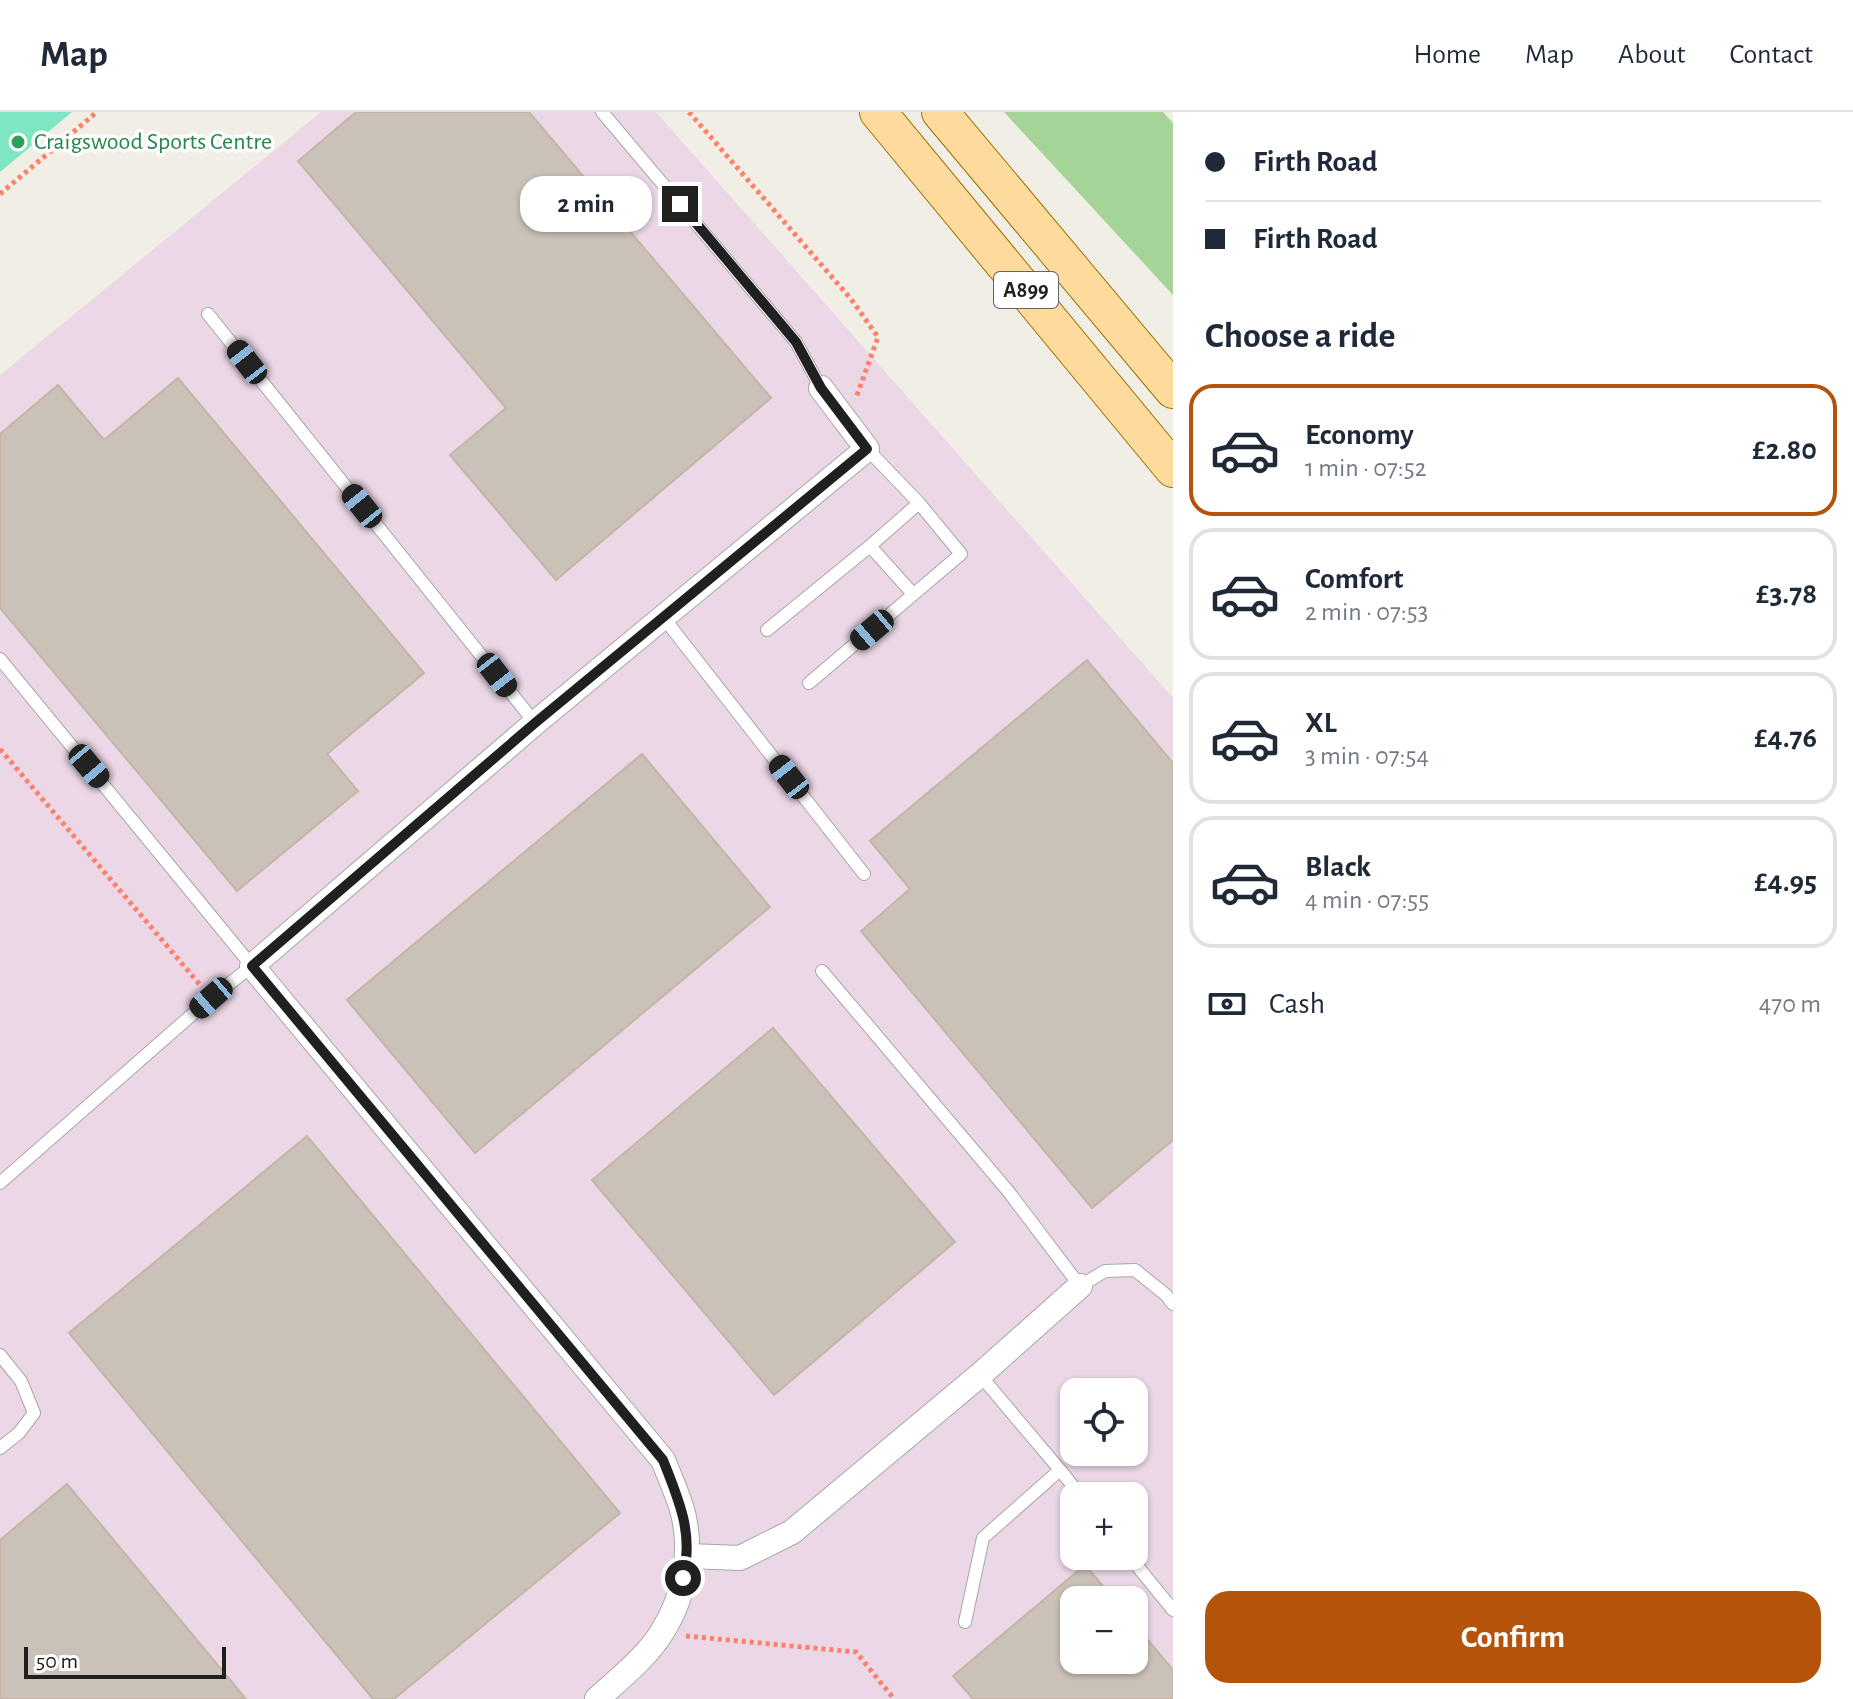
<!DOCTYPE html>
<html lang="en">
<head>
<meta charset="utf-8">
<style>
	body { margin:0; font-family:"Alegreya Sans",sans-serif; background:#f2f2f3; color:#1f2937; height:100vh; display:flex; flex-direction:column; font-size:30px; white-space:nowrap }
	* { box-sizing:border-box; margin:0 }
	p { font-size:26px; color:#747a83 }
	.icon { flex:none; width:44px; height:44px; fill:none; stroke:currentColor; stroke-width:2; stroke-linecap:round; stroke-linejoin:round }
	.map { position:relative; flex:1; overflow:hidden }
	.sheet { display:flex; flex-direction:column; background:#fff; width:680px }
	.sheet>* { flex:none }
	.banner { display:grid; align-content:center; height:176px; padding:0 32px; background:#fff }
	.fabs { position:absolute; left:1060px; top:1266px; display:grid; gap:16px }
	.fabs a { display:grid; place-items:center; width:88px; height:88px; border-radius:16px; background:#fff; box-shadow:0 2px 6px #0004; font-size:40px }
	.scale { position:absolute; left:24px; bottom:20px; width:202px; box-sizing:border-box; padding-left:8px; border:4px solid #202020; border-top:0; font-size:22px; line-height:28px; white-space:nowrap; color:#202020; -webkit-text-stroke:6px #fff; paint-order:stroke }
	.end { position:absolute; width:36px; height:36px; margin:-18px; border:10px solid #202020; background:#fff; box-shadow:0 0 0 4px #fff }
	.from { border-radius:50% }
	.bubble { position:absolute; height:56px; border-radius:24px; background:#fff; box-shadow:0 2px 6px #0004; font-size:26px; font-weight:700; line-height:56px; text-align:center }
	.car { position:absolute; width:24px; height:48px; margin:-24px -12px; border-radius:10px; box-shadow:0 0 6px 2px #0007; background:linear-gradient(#222 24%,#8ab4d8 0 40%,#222 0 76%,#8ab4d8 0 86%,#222 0) }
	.banner b { display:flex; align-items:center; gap:28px; height:76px; font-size:30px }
	.banner b+b { border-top:2px solid #e0e1e3 }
	.banner i { width:20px; height:20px; background:#1f2937 }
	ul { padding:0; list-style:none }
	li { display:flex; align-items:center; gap:24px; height:132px; margin:0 16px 12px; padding:0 16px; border:4px solid #e0e1e3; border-radius:24px }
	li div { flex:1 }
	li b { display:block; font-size:30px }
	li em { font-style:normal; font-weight:700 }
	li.on { border-color:#b45309 }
	li>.icon { width:72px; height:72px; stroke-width:1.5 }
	h2 { padding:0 32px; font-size:36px; line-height:96px }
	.pay { display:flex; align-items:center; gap:20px; height:88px; padding:0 32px; font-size:30px }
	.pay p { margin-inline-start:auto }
	.action { display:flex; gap:16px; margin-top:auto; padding:16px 32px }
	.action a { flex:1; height:92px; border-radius:24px; background:#b45309; color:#fff; font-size:32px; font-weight:700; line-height:92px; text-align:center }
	header { display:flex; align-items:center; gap:48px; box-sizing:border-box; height:112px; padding:0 40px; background:#fff; border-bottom:2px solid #e0e1e3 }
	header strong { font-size:38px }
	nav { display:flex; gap:44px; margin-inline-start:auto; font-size:28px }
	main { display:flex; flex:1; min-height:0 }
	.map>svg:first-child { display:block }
	.industrial { fill:#ebd7e6; fill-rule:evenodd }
	.forest { fill:#a5d497 }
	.pitch { fill:#7de7c4 }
	.building { fill:#cac1b8; stroke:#c5b5a6; stroke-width:2 }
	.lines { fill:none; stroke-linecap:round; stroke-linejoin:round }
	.lane-casing { stroke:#a7a7a7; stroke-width:14 }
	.street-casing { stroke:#a7a7a7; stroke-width:26 }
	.primary-casing { stroke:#9c7100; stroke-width:38 }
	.path { stroke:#ff8169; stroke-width:5; stroke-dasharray:4 4; stroke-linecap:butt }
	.lane { stroke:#fff; stroke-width:12 }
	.street { stroke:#fff; stroke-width:24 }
	.primary { stroke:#ffda9d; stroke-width:36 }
	.route { stroke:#202020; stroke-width:10 }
	.leisure-dot { fill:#2e9e5b; stroke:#fff; stroke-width:3 }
	.labels { text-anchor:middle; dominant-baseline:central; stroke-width:7; stroke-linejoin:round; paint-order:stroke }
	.shield { fill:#fff; stroke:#636363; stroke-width:2 }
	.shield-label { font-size:22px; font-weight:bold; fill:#202020 }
	.leisure-label { font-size:24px; fill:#27864d; stroke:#fff; text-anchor:start }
</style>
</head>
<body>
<header>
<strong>Map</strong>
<nav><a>Home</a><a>Map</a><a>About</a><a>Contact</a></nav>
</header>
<main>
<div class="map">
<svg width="1173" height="1587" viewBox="0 0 1173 1587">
	<rect width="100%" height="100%" fill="#f1eee6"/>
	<path class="industrial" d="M321,0h335l517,586v1001h-1173v-1324zM1074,1280h60v60h-60zM1074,1384h60v60h-60zM1074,1488h60v60h-60z"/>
	<path class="forest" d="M1004,0h159l10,11v172z"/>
	<path class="pitch" d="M0,0h72l-72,60z"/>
	<path class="building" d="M356,0h173l242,286 -215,182 -106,-125 56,-47 -208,-247z
		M178,266l246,295 -97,81 31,37 -121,100 -237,-283v-174l58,-49 46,55z
		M1087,548l86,103v377l-81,68 -231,-277 49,-42 -40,-48z
		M642,642l128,153 -295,246 -128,-153z
		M773,916l182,214 -181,153 -182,-215z
		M307,1024l313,377 -226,186h-21l-304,-366z
		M67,1372l179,215h-246v-159z
		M1085,1453l30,35h-41v60h60v-37l39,47v29h-200l-20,-23z"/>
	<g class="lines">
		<g class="lane-casing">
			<path id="lane" d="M602,0l194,230 25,46
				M208,202l327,409
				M870,434l43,48
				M663,505l201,257
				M767,518l103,-84 49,-43
				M0,547l252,307 -41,32 -211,185
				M809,571l152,-129 -42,-51 -52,-54
				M822,859l186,220 72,95 25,-15 30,-1 31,25 7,9
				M0,1243l21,26 13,32 -15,20 -19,15
				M980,1263l80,95
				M1129,1444l44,54
				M965,1510l18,-84 77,-68 21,26"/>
		</g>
		<g class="street-casing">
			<path id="street" d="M688,1444l52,2 52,-26 188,-157 100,-89
				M597,1587c21,-19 51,-43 65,-67 23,-36 32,-84 19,-126 -5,-15 -12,-31 -18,-46l-411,-494 283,-243 332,-274 -46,-61"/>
		</g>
		<g class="primary-casing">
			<path id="primary" d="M878,0l295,357
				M940,0l233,278"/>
		</g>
		<path class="path" d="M689,0l162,187 27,38 -22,61
			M0,82l97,-82
			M0,637l201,237
			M686,1524l170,16 38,47"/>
		<use href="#lane" class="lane"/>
		<use href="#street" class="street"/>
		<use href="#primary" class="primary"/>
	</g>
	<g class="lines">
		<path class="route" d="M680,92l116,138 25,46 46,61 -332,274 -283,243 411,494c16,41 31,73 20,118"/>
	</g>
	<circle class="leisure-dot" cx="18" cy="30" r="8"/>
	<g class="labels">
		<rect class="shield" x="994" y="160" width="64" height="36" rx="6"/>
		<g class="shield-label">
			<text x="1026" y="178">A899</text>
		</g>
		<g class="leisure-label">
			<text x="34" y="30">Craigswood Sports Centre</text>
		</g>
	</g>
</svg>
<div class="fabs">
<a><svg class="icon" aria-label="locate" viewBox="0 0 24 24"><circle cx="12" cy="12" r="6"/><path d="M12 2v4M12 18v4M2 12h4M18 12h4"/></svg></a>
<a>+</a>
<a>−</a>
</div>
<div class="scale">50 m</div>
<i class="end from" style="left:683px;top:1466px"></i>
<i class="end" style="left:680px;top:92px"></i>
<div class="bubble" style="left:520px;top:64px;width:132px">2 min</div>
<i class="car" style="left:247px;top:250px;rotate:322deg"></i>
<i class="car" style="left:362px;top:394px;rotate:321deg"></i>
<i class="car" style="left:872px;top:518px;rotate:230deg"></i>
<i class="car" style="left:497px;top:563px;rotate:142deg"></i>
<i class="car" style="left:89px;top:654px;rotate:140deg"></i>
<i class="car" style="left:789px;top:665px;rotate:322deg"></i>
<i class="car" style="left:211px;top:886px;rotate:229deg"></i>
</div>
<section class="sheet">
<div class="banner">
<b><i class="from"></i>Firth Road</b>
<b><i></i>Firth Road</b>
</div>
<h2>Choose a ride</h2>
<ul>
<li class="on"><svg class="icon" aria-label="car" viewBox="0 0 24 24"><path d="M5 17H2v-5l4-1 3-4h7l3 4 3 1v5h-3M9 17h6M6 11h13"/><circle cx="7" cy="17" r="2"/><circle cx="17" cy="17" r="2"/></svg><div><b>Economy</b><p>1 min · 07:52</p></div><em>£2.80</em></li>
<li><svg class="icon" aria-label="car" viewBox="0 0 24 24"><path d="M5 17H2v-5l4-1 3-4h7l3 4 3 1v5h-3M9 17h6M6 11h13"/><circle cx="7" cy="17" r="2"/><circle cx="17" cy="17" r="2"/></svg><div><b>Comfort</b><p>2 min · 07:53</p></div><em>£3.78</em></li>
<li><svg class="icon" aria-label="car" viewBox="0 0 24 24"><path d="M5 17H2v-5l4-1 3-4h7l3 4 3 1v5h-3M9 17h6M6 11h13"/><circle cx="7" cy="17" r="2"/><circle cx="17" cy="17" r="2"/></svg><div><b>XL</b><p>3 min · 07:54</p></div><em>£4.76</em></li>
<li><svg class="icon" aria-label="car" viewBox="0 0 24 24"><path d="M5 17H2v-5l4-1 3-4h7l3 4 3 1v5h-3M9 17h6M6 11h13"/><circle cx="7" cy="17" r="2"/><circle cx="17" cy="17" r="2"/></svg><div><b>Black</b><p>4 min · 07:55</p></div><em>£4.95</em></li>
</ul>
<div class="pay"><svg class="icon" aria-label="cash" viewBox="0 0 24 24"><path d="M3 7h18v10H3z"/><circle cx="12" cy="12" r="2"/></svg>Cash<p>470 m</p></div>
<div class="action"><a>Confirm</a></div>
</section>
</main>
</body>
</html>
